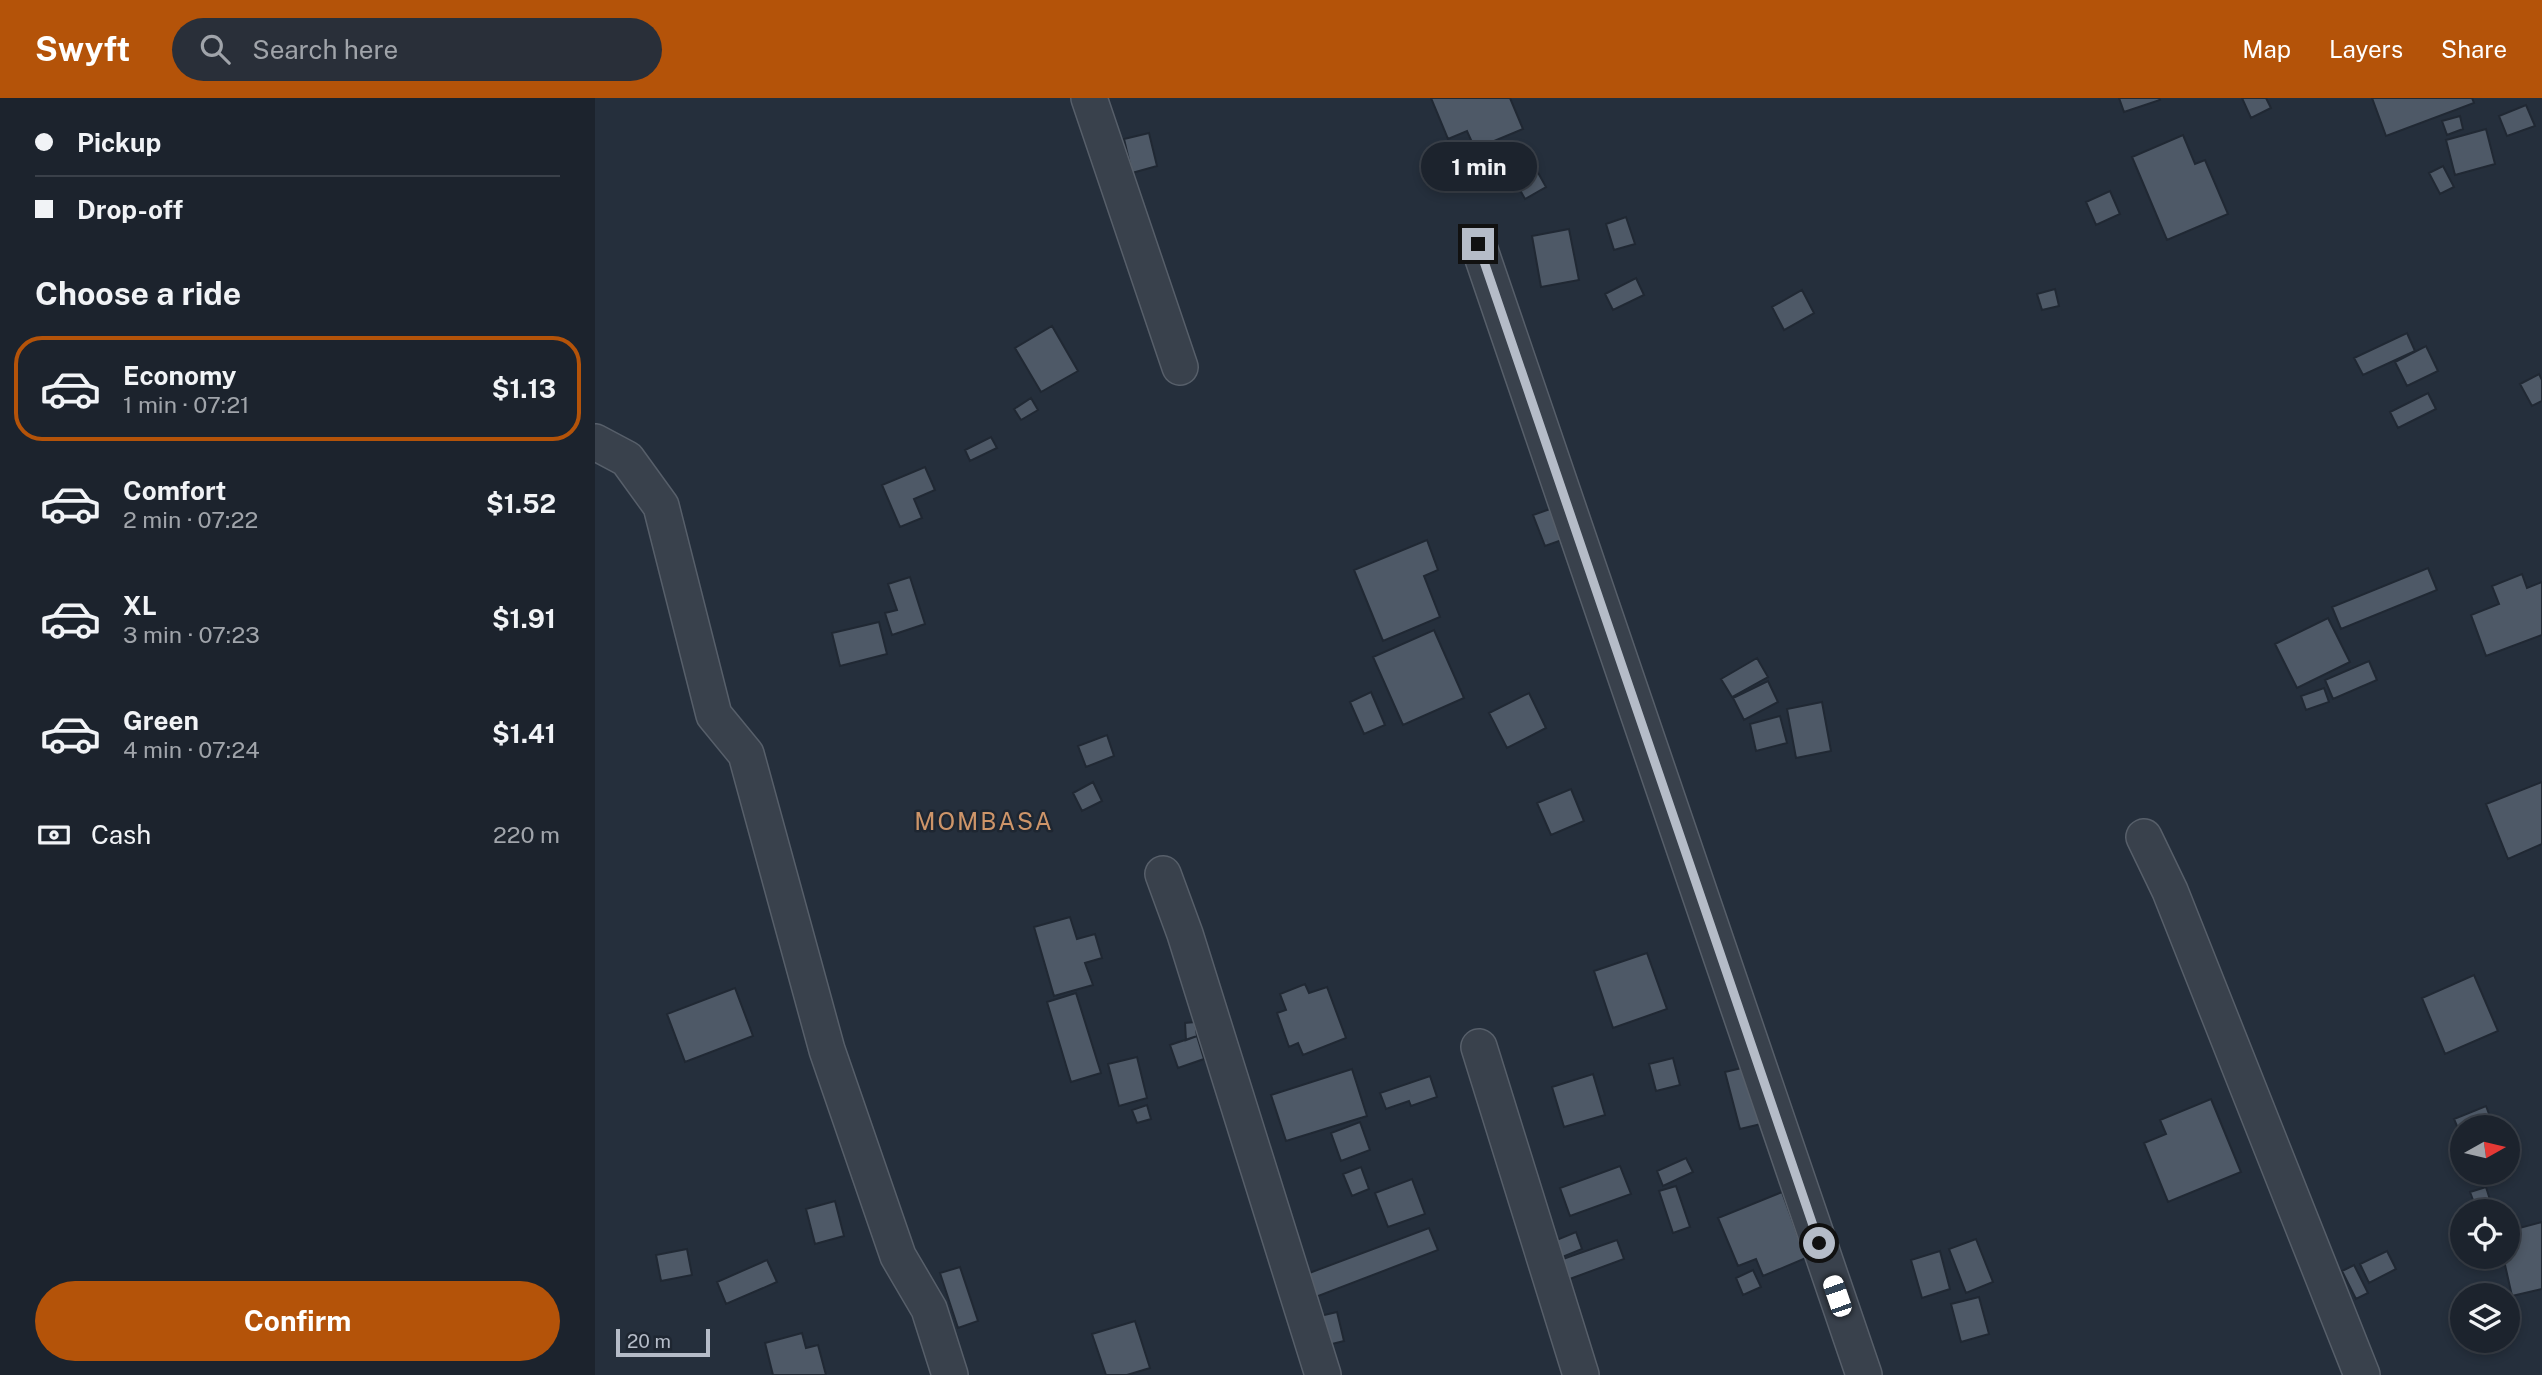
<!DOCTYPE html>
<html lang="en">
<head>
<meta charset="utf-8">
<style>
	body { margin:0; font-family:"Public Sans",sans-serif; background:#292f39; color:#f1f3f6; height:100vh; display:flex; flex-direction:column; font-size:26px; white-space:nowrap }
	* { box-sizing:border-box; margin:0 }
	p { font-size:23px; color:#a0a4aa }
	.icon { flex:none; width:38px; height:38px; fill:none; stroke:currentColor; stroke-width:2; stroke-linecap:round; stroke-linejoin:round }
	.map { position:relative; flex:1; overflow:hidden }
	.panel { display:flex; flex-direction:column; background:#1c232d; width:595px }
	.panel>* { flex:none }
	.guide { display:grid; align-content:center; height:154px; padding:0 35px; background:#1c232d }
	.needle { width:46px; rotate:82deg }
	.buttons { position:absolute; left:1855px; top:1017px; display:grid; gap:14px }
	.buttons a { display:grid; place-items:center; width:70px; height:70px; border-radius:50%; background:#1c232d; box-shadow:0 4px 10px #0003,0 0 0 2px #3a4049; font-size:35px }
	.scale { position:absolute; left:21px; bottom:18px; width:94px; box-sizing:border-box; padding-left:7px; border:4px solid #b5bcc8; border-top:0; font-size:19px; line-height:24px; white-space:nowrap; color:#b5bcc8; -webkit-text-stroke:5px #1e2631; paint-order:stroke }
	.end { position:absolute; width:32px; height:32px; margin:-16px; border:9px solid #b5bcc8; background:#111; box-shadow:0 0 0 4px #111 }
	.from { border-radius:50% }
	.bubble { position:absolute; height:49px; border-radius:24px; background:#1c232d; box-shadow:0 4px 10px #0003,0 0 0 2px #3a4049; font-size:23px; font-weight:700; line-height:49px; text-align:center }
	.car { position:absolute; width:21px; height:42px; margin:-21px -10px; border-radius:9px; box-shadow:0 0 5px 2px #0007; background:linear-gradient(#fff 24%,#345 0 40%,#fff 0 76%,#345 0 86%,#fff 0) }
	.guide b { display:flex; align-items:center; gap:24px; height:66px; font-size:26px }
	.guide b+b { border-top:2px solid #3a4049 }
	.guide i { width:18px; height:18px; background:#f1f3f6 }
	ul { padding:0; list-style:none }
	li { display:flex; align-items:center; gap:21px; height:105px; margin:0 14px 10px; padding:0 21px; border:4px solid transparent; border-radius:28px }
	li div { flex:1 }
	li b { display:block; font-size:26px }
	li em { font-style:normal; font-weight:700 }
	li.current { border-color:#b45309 }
	li>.icon { width:63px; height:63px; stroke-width:1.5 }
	h2 { padding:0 35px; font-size:32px; line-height:84px }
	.pay { display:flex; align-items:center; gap:18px; height:77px; padding:0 35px; font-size:26px }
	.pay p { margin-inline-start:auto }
	.button { display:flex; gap:14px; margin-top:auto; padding:14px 35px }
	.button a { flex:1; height:80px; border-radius:42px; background:#b45309; color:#fff; font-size:28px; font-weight:700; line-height:80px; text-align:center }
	header { display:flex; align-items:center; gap:42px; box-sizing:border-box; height:98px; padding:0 35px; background:#b45309; color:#fff }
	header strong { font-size:33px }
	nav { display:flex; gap:38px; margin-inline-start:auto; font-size:24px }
	.search { width:490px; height:63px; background:#292f39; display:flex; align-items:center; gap:18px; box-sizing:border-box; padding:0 24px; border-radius:38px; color:#a0a4aa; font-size:26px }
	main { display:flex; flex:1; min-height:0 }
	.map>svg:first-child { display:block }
	.building { fill:#4e5967; stroke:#202833; stroke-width:2 }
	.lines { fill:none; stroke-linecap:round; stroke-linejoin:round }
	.minor-casing { stroke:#575f6a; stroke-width:38 }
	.minor { stroke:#39414c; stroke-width:35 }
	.route { stroke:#b5bcc8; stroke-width:9 }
	.labels { text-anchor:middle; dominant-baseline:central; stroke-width:5; stroke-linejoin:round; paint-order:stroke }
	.quarter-label { font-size:24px; letter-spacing:2px; fill:#ce9569; stroke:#1e2631 }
</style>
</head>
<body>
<header>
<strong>Swyft</strong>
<div class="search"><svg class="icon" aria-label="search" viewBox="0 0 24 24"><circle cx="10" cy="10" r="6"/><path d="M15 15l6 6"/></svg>Search here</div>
<nav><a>Map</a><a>Layers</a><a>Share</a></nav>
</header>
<main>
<section class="panel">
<div class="guide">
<b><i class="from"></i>Pickup</b>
<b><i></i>Drop-off</b>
</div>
<h2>Choose a ride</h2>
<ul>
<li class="current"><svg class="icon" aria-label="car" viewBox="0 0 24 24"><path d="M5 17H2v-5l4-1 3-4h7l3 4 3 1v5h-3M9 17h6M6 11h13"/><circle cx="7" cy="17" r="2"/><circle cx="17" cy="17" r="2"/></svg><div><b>Economy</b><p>1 min · 07:21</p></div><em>$1.13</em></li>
<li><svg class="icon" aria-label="car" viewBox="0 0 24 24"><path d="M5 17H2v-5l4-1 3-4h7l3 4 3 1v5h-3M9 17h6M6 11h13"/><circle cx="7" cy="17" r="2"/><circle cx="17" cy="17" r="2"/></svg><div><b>Comfort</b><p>2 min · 07:22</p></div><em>$1.52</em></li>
<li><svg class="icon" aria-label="car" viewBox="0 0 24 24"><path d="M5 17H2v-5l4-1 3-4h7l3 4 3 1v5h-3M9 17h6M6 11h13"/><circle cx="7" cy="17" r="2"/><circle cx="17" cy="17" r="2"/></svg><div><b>XL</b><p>3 min · 07:23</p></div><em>$1.91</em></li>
<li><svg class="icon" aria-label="car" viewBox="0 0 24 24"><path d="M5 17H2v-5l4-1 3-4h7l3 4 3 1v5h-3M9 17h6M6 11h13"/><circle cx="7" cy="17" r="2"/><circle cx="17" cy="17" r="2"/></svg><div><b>Green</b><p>4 min · 07:24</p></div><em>$1.41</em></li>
</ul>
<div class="pay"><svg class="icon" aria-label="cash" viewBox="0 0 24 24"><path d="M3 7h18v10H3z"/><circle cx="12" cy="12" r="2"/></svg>Cash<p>220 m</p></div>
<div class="button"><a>Confirm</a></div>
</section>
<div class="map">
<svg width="1947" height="1277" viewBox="0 0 1947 1277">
	<rect width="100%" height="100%" fill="#252f3c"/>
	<path class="building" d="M836,0h79l13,31 -48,20 -8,-18 -19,8z
		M1524,0h40l1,2 -36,12z
		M1647,0h24l5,10 -20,10z
		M1777,0h100l2,5 -88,33z
		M1931,7l9,21 -28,10 -8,-20z
		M1865,18l3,13 -16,6 -5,-14z
		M1891,31l9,35 -40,11 -9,-35z
		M554,35l8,33 -25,7 -8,-34z
		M1588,37l12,29 10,-4 23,54 -61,26 -35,-83z
		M1848,68l11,21 -14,7 -11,-21z
		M941,71l10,18 -21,12 -10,-18z
		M1515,93l10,23 -24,11 -10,-23z
		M1031,119l9,27 -21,6 -8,-26z
		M974,131l10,51 -38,7 -9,-51z
		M1041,180l8,17 -31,15 -8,-16z
		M1460,191l4,17 -17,4 -5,-16z
		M1207,192l12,23 -30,17 -12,-23z
		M457,228l26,45 -37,21 -26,-44z
		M1812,235l8,18 -52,24 -9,-17z
		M1831,248l12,25 -31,15 -12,-24z
		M1944,276l3,6v21l-10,5 -12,-22z
		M1833,295l8,16 -38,19 -8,-16z
		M436,300l7,12 -17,10 -7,-11z
		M396,339l6,11 -27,13 -5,-11z
		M330,369l10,23 -21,9 8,19 -22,9 -18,-42z
		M955,411l12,31 -17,6 -12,-31z
		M832,442l11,30 -14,6 16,41 -57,24 -29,-71z
		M1833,470l9,22 -96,39 -9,-22z
		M1927,476l5,14 15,-6v53l-56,21 -15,-41 28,-11 -7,-18z
		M315,479l15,47 -33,11 -7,-22 12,-3 -9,-26z
		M1733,520l22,44 -53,26 -22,-44z
		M284,524l8,32 -47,12 -8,-33z
		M839,532l30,68 -61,27 -30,-68z
		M1162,560l11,19 -36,20 -11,-18z
		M1774,563l8,19 -44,19 -8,-19z
		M1173,583l10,21 -34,18 -11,-22z
		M1729,590l5,14 -23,8 -5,-14z
		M776,594l14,33 -21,9 -14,-32z
		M934,595l17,35 -39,20 -18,-35z
		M1227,604l9,49 -35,7 -9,-49z
		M1185,618l7,27 -31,8 -6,-27z
		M512,637l7,21 -28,11 -8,-21z
		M498,684l9,19 -20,10 -9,-18z
		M1947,684v62l-34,15 -22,-55z
		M976,691l13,32 -33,14 -14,-32z
		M475,819l7,22 18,-5 7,24 -17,5 8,22 -39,11 -20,-69z
		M1052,855l20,56 -54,19 -19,-57z
		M1879,877l24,56 -53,23 -23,-56z
		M710,886l4,9 18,-6 19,51 -43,17 -5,-12 -9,4 -12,-34 9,-3 -6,-16z
		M140,890l18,48 -68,26 -18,-48z
		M481,895l25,80 -30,9 -24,-80z
		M600,924l2,14 -11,4 -1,-17z
		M602,938l7,23 -26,9 -8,-23z
		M542,959l10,41 -28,8 -11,-42z
		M1078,960l7,27 -24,6 -7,-27z
		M1151,969l15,57 -21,5 -15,-57z
		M757,971l15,47 -81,25 -15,-46z
		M998,976l12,41 -41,12 -12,-40z
		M835,978l7,21 -26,9 -2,-5 -23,8 -6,-16z
		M1616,1001l30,73 -73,30 -24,-59 22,-9 -6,-14z
		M552,1007l4,14 -14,4 -5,-13z
		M1891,1008l8,21h-32v11l-8,-19z
		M765,1024l10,28 -29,11 -10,-28z
		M1091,1060l7,14 -30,14 -6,-15z
		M1025,1068l11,28 -61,22 -10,-28z
		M766,1069l8,22 -17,7 -9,-22z
		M817,1081l13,35 -37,13 -13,-34z
		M1081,1088l14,41 -17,6 -14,-42z
		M1891,1089l5,16 -15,5 -6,-16z
		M1187,1094l24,66 -43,18 -7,-17 -18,7 -20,-48z
		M240,1103l9,35 -29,8 -9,-35z
		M1947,1124v67l-30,7 -9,-40h5v-25z
		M834,1130l9,22 -125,48 -9,-23z
		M981,1134l6,17 -22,9 -6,-17z
		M1381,1141l17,43 -27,11 -17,-44z
		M1022,1142l7,19 -57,21 -7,-20z
		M92,1151l5,26 -31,6 -5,-26z
		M1345,1153l10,38 -28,9 -11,-38z
		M1792,1153l9,18 -27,14 -9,-19z
		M172,1162l10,22 -51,22 -9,-22z
		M1759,1167l14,28 -12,6 -14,-28z
		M365,1169l18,54 -20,7 -18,-55z
		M1158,1172l8,17 -18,8 -7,-17z
		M1384,1199l10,37 -28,8 -10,-38z
		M742,1214l7,29 -16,4 -8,-29z
		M540,1223l15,47 -23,7h-21l-14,-41z
		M207,1235l4,15 12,-3 8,30h-53l-8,-32z"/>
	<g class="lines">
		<g class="minor-casing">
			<path id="minor" d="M494,0l91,269
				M883,146l386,1131
				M0,344l32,17 34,47 53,209 32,39 81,296 71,206 31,53 21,66
				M1549,739l26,54 192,484
				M568,776l22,60 138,441
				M884,949l102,328"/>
		</g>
		<use href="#minor" class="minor"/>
	</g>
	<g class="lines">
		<path class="route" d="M883,146l341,999"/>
	</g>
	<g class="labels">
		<g class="quarter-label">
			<text x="389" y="723">MOMBASA</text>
		</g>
	</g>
</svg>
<div class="buttons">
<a><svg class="needle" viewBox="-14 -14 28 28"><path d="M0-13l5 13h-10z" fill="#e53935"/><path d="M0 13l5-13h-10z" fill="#a0a4aa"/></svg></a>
<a><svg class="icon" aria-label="locate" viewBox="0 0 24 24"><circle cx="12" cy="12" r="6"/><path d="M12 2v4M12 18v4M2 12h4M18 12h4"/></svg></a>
<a><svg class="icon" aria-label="layers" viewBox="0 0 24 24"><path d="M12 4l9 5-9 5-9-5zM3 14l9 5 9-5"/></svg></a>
</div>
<div class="scale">20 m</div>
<i class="end from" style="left:1224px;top:1145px"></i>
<i class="end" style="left:883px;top:146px"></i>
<div class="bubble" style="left:826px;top:44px;width:116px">1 min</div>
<i class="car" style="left:1242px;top:1198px;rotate:341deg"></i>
</div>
</main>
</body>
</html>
